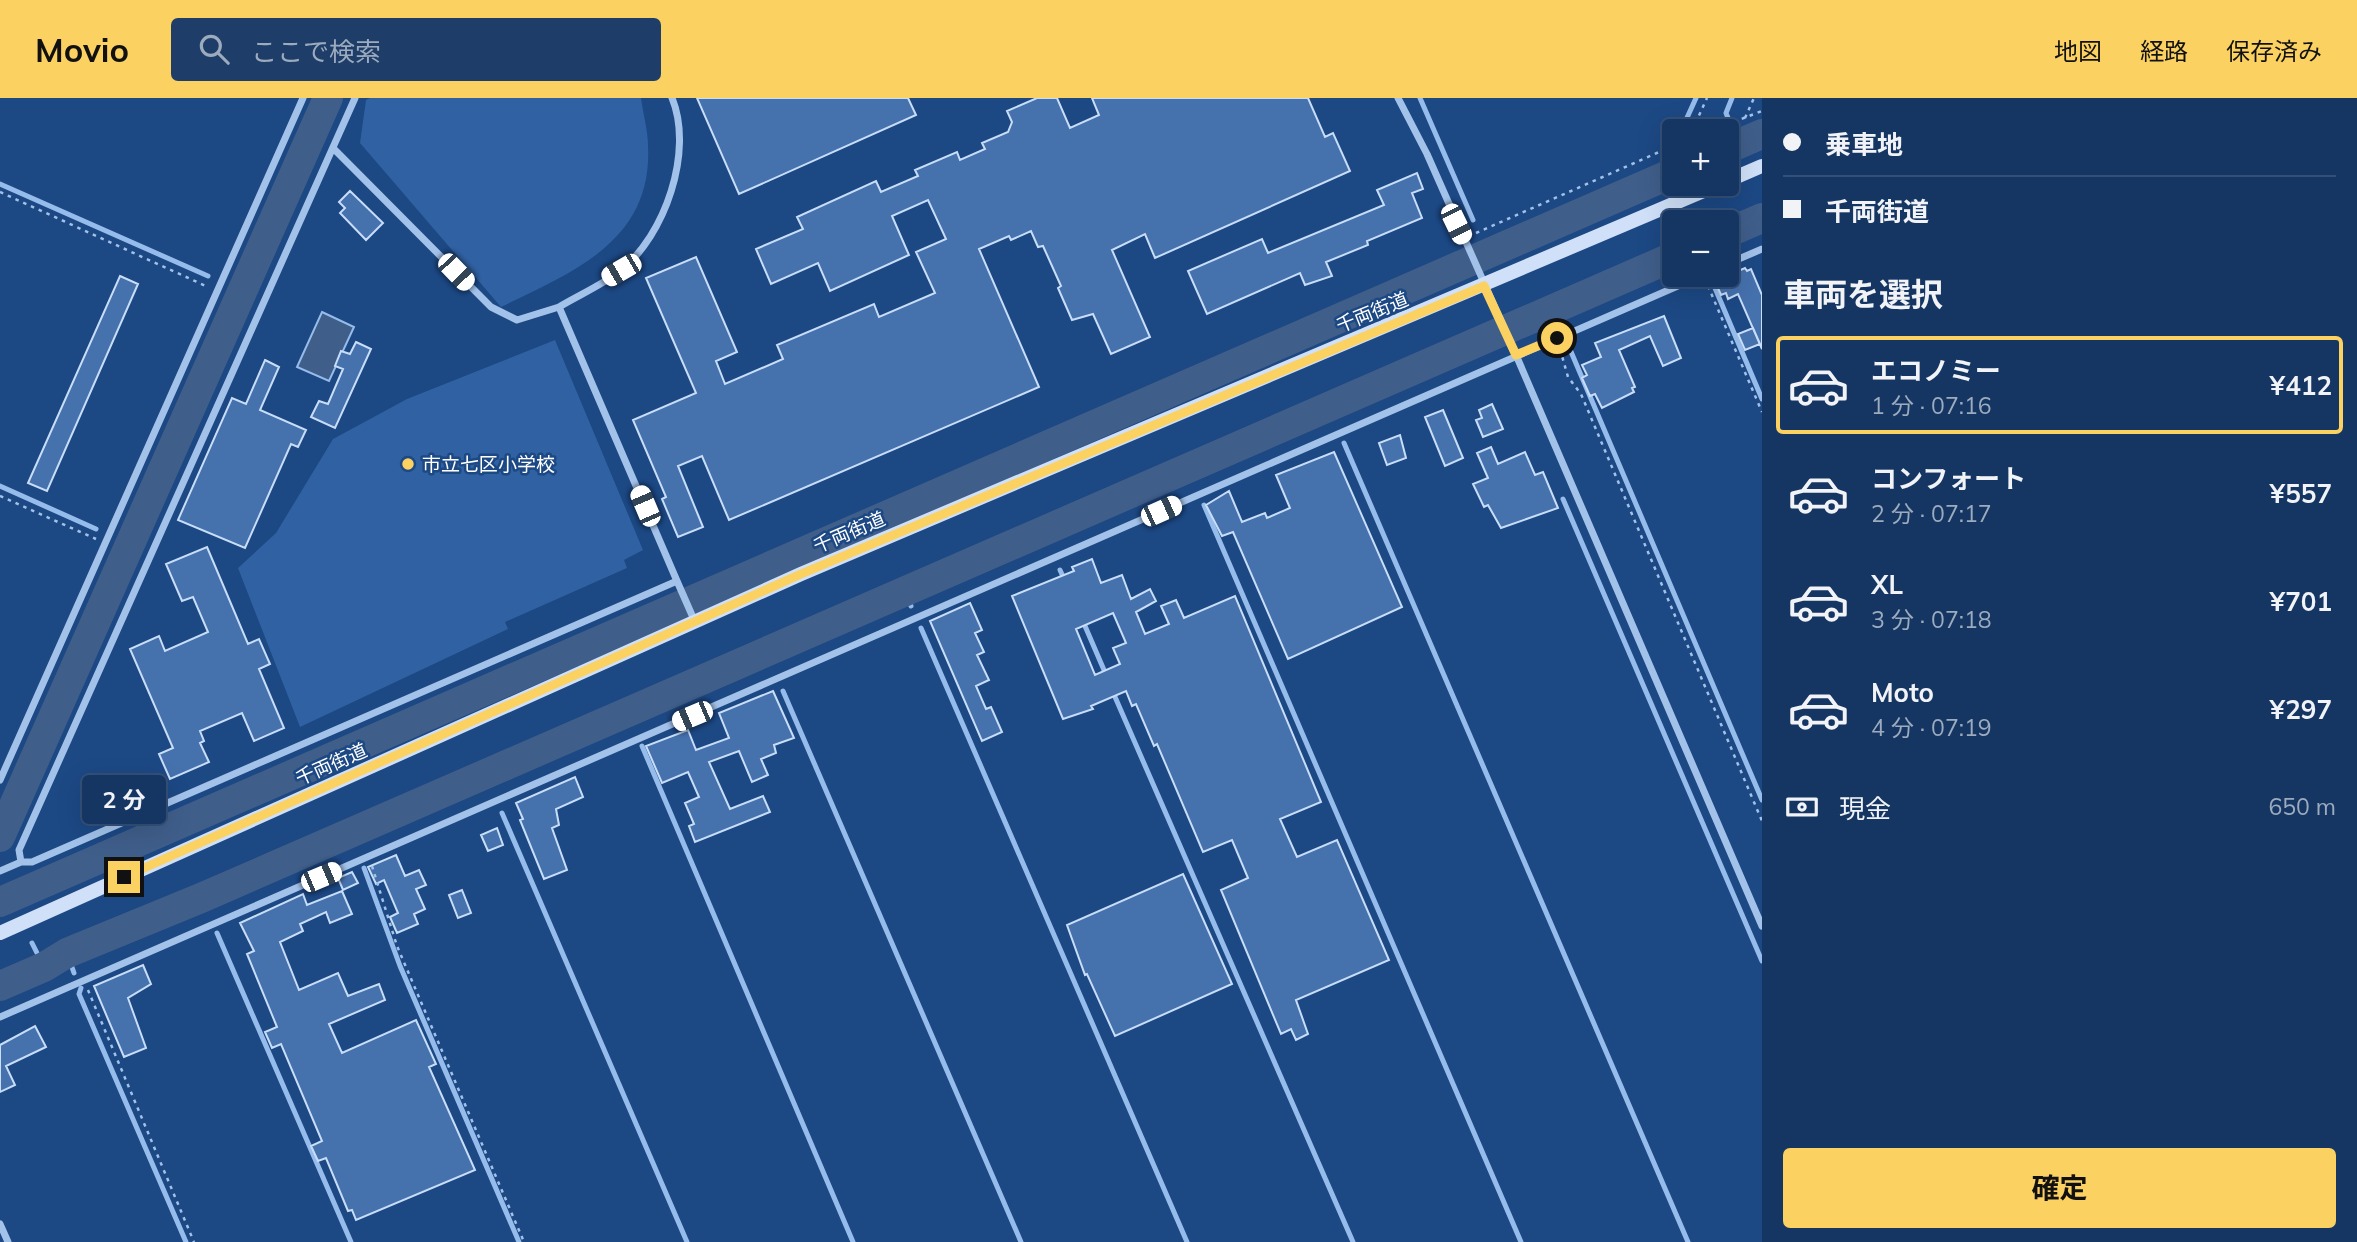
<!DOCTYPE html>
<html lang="ja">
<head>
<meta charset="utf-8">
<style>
	body { margin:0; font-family:Mulish,"Noto Sans JP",sans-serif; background:#1e3e69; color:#f1f3f6; height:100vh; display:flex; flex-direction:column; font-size:26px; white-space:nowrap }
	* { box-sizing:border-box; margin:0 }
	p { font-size:23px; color:#9dabbe }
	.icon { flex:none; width:38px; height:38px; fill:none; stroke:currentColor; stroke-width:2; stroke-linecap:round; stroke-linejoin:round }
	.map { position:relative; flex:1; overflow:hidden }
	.side { display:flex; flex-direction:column; background:#153663; width:595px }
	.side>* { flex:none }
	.guide { display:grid; align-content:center; height:154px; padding:0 21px; background:#153663 }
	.fabs { position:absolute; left:1662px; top:21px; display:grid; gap:14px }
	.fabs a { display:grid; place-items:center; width:77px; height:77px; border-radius:7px; background:#153663; box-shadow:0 7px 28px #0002,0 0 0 2px #345078; font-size:35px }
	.end { position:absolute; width:32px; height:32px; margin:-16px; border:9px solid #fbd161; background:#111; box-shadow:0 0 0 4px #111 }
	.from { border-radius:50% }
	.bubble { position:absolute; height:49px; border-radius:7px; background:#153663; box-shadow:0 7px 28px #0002,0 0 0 2px #345078; font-size:23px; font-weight:700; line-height:49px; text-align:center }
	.car { position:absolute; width:21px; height:42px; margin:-21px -10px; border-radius:9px; box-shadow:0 0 5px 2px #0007; background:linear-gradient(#fff 24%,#345 0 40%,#fff 0 76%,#345 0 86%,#fff 0) }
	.guide b { display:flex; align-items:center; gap:24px; height:66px; font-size:26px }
	.guide b+b { border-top:2px solid #345078 }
	.guide i { width:18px; height:18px; background:#f1f3f6 }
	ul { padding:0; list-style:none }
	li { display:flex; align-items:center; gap:21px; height:98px; margin:0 14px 10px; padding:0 7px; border:4px solid transparent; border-radius:7px }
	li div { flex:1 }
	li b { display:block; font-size:26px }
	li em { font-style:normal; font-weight:700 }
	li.on { border-color:#fbd161 }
	li>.icon { width:63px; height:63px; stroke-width:1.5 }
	h2 { padding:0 21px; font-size:32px; line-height:84px }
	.pay { display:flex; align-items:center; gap:18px; height:77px; padding:0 21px; font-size:26px }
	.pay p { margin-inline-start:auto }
	.action { display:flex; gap:14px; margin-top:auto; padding:14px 21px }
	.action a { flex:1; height:80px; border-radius:7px; background:#fbd161; color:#111; font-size:28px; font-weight:700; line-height:80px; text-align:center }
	header { display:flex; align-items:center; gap:42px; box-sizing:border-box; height:98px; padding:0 35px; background:#fbd161; color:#111 }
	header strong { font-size:33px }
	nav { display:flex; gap:38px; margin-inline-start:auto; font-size:24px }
	.search { width:490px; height:63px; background:#1e3e69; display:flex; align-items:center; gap:18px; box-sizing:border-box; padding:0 24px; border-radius:7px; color:#9dabbe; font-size:26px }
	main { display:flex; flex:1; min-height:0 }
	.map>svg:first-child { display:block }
	.green { fill:#3061a2 }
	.water { fill:#3f5e8a; stroke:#96bcec; stroke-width:2 }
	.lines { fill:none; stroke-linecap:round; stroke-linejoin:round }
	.stream { stroke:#96bcec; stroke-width:5 }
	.river { stroke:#3f5e8a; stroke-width:30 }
	.building { fill:#4571ad; stroke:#c8ddf8; stroke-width:2; fill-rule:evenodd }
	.path { stroke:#a3c2ea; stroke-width:2.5; stroke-dasharray:3.5 5; stroke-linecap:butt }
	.street { stroke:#a3c2ea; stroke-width:7 }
	.secondary { stroke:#cfe0f8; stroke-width:14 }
	.route { stroke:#fbd161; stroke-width:9 }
	.poi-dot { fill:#fbd161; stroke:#1c4884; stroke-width:2.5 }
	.labels { text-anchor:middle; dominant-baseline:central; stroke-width:5; stroke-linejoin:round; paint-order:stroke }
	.street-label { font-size:19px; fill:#fff; stroke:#1c4884 }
	.poi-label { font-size:19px; fill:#fff; stroke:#1c4884; text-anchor:start }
</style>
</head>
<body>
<header>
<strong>Movio</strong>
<div class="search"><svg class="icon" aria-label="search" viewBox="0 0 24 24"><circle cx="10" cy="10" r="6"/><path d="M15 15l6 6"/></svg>ここで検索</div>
<nav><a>地図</a><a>経路</a><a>保存済み</a></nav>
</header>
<main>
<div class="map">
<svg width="1762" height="1144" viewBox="0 0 1762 1144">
	<rect width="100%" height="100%" fill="#1c4884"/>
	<path class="green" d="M370,0h271c2,16 7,32 7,48 5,95 -75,126 -147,161l-141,-164 6,-43z
		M555,242l88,210 -19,10 3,8 -122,54 3,7 -208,98 -62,-159 38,-35 57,-94 74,-40z"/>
	<path class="water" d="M322,214l32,15 -25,54 -32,-14z"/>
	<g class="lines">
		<path class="stream" d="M1420,0l53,122
			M1728,20l-2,-5 6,-15
			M1681,33l15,-33
			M1735,37l4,9
			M0,86l208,92
			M1712,183l50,118
			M231,190l11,5
			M1553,211l3,7
			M1569,249l193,453
			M1328,309l2,6
			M1344,345l344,799
			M1188,370l3,8
			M0,388l96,43
			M1563,401l199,462
			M1204,407l317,737
			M1044,432l3,7
			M124,443l6,3
			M1060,472l5,11
			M905,493l6,15
			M1082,521l25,58
			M921,530l266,614
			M766,554l3,6
			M1112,592l241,552
			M783,593l238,551
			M628,614l1,5
			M642,648l211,496
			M486,676l2,5
			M11,691l9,3
			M502,715l185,429
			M351,734l3,8
			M364,770l36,98 119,276
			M11,799l3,6
			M201,800l3,8
			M217,835l134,309
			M32,845l12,24
			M67,855l7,20
			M81,890l-2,6 107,248"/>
		<path class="river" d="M1727,51l35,-15
			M1727,135l35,-15
			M0,739l328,-739
			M0,804l1675,-730
			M0,888l44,-19 23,-14 134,-55 1474,-642"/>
	</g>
	<path class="building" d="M697,0h211l8,17 -177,79z
		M1037,0h20l13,30 29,-13 -7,-17h216l17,39 8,-4 17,38 -195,87 -10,-24 -33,16 38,87 -39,17 -18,-40 -21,6 -14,-32 3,-2 -18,-40 -5,1 -7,-16 -20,9 -2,-4 -30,13 60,138 -310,133 -27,-64 -24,10 25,61 -25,10 -16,-38 4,-2 -33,-77 63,-27 -50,-115 50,-21 41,95 -21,9 9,23 58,-25 -6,-14 97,-41 5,13 56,-24 -19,-41 30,-13 -18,-39 -36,16 17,39 -79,36 -12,-28 -47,21 -15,-35 47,-20 -6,-12 79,-36 5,11 37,-16 -3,-6 42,-18 3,8 25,-11 -3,-6 26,-11 4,-10 -5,-11z
		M1417,75l6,16 -11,4 10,25 -55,23 1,4 -42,17 6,14 -27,9 -5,-12 -93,41 -19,-43 74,-32 6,14 116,-48 -7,-15z
		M350,93l33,32 -17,17 -26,-27 5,-5 -6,-6z
		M1745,170l2,3 4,-2 11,26v54l-24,-55 -10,5 -2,-6 -5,2 -6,-14z
		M120,178l18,8 -91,207 -19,-8z
		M1664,218l17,42 -18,8 -13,-30 -31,14 16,37 -3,1 2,4 -32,16 -7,-14 -5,2 -8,-18 5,-3 -5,-10 19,-8 -6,-14z
		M1753,230l7,16 -15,6 -7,-16z
		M356,244l15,7 -36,79 -24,-11 8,-16 9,3 15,-35 -8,-3 6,-15 9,3z
		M265,262l14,7 -19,43 46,20 -8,17 -7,-3 -46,104 -67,-28 54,-122 14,6z
		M1492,306l11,25 -20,8 -7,-17 6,-2 -3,-8z
		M1443,312l20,48 -18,8 -20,-49z
		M1400,337l6,23 -19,7 -8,-22z
		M1491,349l7,17 27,-12 10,23 8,-3 15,36 -57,20 -13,-23 -4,2 -11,-23 15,-6 -11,-25z
		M1334,354l68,155 -114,52 -55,-127 -11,4 -16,-31 23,-14 13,31 23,-9 2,5 23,-10 -14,-33z
		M207,449l41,97 11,-5 11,25 -11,5 25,59 -30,13 -12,-28 -42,18 4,10 -4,2 9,19 -39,17 -11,-25 14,-6 -43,-99 29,-13 6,15 43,-19 -15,-35 -11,4 -16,-37z
		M1092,461l9,24 21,-8 9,24 19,-10 6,12 -20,11 9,22 24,-10 -8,-18 15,-6 8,18 51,-22 86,206 -41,17 17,38 40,-17 52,120 -93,40 12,34 -12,6 -5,-11 -10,5 -60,-144 27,-12 -16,-38 -29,12 -46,-108 -3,2 -18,-42 -4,2 -6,-15 -35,15 2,3 -30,10 -51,-123 62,-25 -2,-4zM1113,515l13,30 -13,5 7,16 -25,11 -19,-46z
		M970,505l12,27 -7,3 9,19 -7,3 12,25 -13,6 10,23 5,-2 11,25 -20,9 -52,-120z
		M773,593l21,47 -20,7 2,8 -15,6 7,16 -16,7 -13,-31 -30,11 21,47 33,-13 7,16 -75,30 -6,-16 5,-2 -9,-21 14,-6 -11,-25 -26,11 -16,-37 42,-16 8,20 33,-12 -10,-25z
		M575,679l8,20 -27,12 3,16 -7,3 15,42 -23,9 -24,-59 3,-1 -7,-16z
		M124,693l5,1 6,13 -32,14 -6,-13z
		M497,730l6,17 -15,6 -7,-16z
		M396,757l9,21 14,-6 7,15 -10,4 9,20 -11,5 4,10 -21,9 -7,-16 8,-4 -14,-33 -8,4 -8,-17z
		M352,774l6,11 -15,7 -5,-12z
		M1183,776l49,110 -117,52 -28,-62 -2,1 -18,-50z
		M462,792l9,23 -13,5 -9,-23z
		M342,793l10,23 -22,9 -4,-11 -26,12 3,7 -23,11 19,48 39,-17 10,23 31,-12 6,16 -56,24 13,29 74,-33 20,44 -7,3 46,103 -119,50 -4,-10 -4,1 -22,-53 -8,3 -7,-15 11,-5 -41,-97 -9,4 -7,-16 12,-5 -30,-73 7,-3 -14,-28 63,-29 4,11z
		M143,867l8,19 -23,14 18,50 -22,9 -30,-71z
		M35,928l11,21 -40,19 9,19 -15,7v-47z"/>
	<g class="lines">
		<path class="path" d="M1745,20l9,-20
			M1692,33l15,-33
			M1710,33l52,-20
			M0,94l208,95
			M1476,135l199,-88
			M1708,188l54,126
			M1560,251l8,28 13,17 181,427
			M0,398l96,43
			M372,768l25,80 127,296
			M88,892l106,252"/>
		<path class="street" d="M1398,0l29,56 89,201 246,571
			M333,50l158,159 26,13 42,-13 118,274
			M1727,166l35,-15
			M559,209c20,-12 43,-22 61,-36 45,-35 74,-120 52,-173
			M0,682l303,-682
			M21,764l-2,-12 336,-752
			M0,773l21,-9h11l645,-281 18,41
			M0,919l1703,-742
			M0,1126l8,18"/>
		<path class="secondary" d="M1727,83l35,-15
			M0,835l801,-359 919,-390"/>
	</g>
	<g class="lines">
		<path class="route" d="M124,779l677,-303 683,-288 32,69 41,-17"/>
	</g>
	<circle class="poi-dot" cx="408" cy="366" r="7"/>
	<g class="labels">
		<g class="street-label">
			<text transform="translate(1372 214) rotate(-22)">千両街道</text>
			<text transform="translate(849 434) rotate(-23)">千両街道</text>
			<text transform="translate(331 666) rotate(-24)">千両街道</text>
		</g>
		<g class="poi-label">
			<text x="422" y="366">市立七区小学校</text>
		</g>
	</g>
</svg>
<div class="fabs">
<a>+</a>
<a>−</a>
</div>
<i class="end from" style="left:1557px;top:240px"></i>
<i class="end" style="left:124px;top:779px"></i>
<div class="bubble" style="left:82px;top:677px;width:84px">2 分</div>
<i class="car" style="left:1456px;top:126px;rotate:154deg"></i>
<i class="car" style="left:621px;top:172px;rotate:240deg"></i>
<i class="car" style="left:456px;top:174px;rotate:136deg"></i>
<i class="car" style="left:645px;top:408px;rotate:337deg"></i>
<i class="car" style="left:1161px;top:413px;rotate:66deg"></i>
<i class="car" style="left:692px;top:618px;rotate:247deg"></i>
<i class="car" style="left:321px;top:779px;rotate:67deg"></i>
</div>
<section class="side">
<div class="guide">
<b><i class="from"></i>乗車地</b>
<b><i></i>千両街道</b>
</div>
<h2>車両を選択</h2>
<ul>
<li class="on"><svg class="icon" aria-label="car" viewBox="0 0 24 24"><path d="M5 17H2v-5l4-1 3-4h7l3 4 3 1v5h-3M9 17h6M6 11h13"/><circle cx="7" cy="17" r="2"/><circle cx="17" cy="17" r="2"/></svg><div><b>エコノミー</b><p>1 分 · 07:16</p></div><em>¥412</em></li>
<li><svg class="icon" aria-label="car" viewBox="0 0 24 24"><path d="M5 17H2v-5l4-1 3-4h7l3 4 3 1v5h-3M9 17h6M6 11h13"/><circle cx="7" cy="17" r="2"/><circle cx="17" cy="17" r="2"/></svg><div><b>コンフォート</b><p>2 分 · 07:17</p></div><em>¥557</em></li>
<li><svg class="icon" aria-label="car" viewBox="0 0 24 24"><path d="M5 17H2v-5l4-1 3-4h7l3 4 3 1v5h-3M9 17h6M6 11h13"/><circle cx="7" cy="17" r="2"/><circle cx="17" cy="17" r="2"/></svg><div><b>XL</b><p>3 分 · 07:18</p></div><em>¥701</em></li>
<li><svg class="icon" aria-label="car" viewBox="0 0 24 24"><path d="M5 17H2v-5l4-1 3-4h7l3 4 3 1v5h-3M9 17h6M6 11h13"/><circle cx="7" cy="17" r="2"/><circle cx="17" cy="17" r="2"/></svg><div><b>Moto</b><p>4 分 · 07:19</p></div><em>¥297</em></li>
</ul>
<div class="pay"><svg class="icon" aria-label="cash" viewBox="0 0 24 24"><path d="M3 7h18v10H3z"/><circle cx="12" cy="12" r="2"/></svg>現金<p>650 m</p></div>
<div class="action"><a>確定</a></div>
</section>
</main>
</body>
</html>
